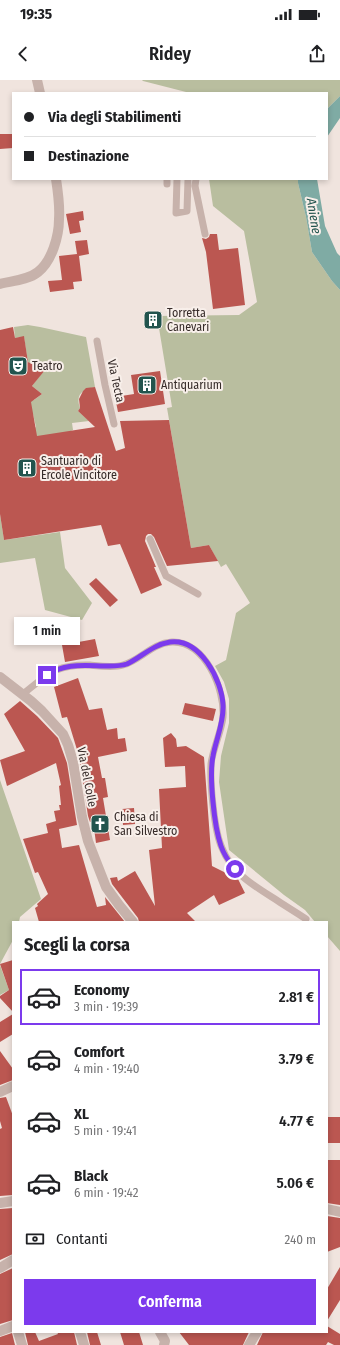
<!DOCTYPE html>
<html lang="it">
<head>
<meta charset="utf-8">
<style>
	body { margin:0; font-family:"Fira Sans Condensed",sans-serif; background:#f6f6f6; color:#202124; height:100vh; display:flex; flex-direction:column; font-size:15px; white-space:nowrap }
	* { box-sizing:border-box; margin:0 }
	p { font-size:13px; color:#757577 }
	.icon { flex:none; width:22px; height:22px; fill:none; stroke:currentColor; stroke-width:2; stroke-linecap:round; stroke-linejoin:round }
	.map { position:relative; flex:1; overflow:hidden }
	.side { position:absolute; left:12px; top:841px; width:316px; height:412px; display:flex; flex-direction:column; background:#fff; border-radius:0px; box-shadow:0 2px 6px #0003 }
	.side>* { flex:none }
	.banner { position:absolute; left:12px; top:12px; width:316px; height:88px; border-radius:0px; box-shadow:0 2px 6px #0003; display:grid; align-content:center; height:88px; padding:0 12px; background:#fff }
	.end { position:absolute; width:18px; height:18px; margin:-9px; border:5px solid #7c3aed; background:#fff; box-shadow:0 0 0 2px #fff }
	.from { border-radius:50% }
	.bubble { position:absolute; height:28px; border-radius:0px; background:#fff; box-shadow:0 2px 6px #0003; font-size:13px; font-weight:600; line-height:28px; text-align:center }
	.banner b { display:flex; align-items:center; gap:14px; height:38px; font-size:15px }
	.banner b+b { border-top:1px solid #e0e0e0 }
	.banner i { width:10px; height:10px; background:#202124 }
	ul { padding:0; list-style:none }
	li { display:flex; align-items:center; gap:12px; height:56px; margin:0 8px 6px; padding:0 4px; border:2px solid transparent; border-radius:0px }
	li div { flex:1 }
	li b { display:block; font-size:15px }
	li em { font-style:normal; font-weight:600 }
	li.on { border-color:#7c3aed }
	li>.icon { width:36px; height:36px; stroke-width:1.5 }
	h2 { padding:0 12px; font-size:18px; line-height:48px }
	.pay { display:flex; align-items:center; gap:10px; height:44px; padding:0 12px; font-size:15px }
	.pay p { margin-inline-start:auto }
	.cta { display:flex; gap:8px; margin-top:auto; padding:8px 12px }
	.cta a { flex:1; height:46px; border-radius:0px; background:#7c3aed; color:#fff; font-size:16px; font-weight:600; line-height:46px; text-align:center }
	.status { display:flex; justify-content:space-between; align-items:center; height:28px; padding:0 20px; background:#fff; direction:ltr }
	.status svg { height:11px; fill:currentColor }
	header { display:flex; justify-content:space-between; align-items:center; height:52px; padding:0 12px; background:#fff; font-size:18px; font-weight:600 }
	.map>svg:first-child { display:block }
	.green { fill:#b9be9f }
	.water { fill:#7faba4 }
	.building { fill:#bb5751 }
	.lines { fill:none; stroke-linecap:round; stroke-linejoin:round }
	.lane { stroke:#c7b2ab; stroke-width:7 }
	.street { stroke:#c7b2ab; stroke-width:10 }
	.route { stroke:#7c3aed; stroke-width:5 }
	.labels { text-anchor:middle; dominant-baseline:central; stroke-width:4; stroke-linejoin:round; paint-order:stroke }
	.poi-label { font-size:12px; fill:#362b29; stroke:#f8efea; text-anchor:start }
	.street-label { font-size:12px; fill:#362b29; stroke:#f8efea }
	.water-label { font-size:13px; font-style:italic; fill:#22544e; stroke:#f8efea }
</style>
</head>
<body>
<div class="status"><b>19:35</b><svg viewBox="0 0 49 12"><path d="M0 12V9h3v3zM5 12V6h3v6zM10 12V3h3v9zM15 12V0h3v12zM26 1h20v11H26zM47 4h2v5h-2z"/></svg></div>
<header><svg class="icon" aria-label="back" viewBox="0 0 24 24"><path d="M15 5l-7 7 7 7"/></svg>Ridey<svg class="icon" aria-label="share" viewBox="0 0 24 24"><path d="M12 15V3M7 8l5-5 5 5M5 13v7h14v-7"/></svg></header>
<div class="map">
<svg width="340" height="1265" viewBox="0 0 340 1265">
	<rect width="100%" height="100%" fill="#f0e4de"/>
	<path class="green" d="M142,0h198v16l-13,13v-16h-137l-47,-12z
		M209,99h89v4l8,34 6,35 20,29 8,9v661l-13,-15v-14h-12l-10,-12 -21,-15 -55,-45 -10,-68 2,-26 8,-33v-24l-5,-17 -9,-16 11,-6 10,-47 14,-10 -24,-39 -5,3 -12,-22 -18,3 -24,-140 5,-1 -15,-91 82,-1 18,-13 -13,-71 -31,-25z
		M28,245l12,2 46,10 9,50c-12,2 -20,7 -15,21l-2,3 11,10 -17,2 1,7 -73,33v-7l36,-29 -3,-13 -33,5v-13l34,-6 8,-6 -10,-8 12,-16 -16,-8 -4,-25 -9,1 -1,-11z
		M0,434l4,26 56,-8 5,36 27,35 -10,17 -37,-10 -10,-52 -35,5z
		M0,700l41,119 -21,18 -1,5h-6v18l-13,24z
		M0,885l9,25 -9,5z"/>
	<path class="water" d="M340,16v22l-13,19v-28z
		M298,99h19l8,47 12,27 3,3v34l-8,-9 -20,-29 -6,-35 -8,-34z"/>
	<path class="building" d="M0,54h13v14l-13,1z
		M83,131l1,9 -5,1 2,11 -11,2 -4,-20z
		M210,154h7l2,16 19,-2 7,57 -32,4 -7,-57 -4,-14 4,1 3,-2z
		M87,160l2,14 -10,2 3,25 -9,1 1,7 -24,3 -2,-11 14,-1 -3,-24 18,-2 -2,-13z
		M13,247l2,11 9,-2 4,26 17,8 -13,16 10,8 -11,8 6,34 58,-9 -17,-16 2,-3 -1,-9 4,-8 3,-3 9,-1 21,64 9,-3 -5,-27 49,-1 22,128 18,-3 9,16 -51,5 -13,-29 -3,-3h-3l-2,2 -1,5 11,26h-2l8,18 -21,9 -21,-50 -12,2 -7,-21 -97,15 -4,-26v-184z
		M160,291l5,33 -47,8 -3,-15 19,-3 -3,-19z
		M96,498l22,22 -8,7 -21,-23z
		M95,559l4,17 -34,6 -3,-17z
		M78,598l11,32 13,-2 5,22 10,-2 1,11 7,-1 2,13 -29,6 4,21h3l3,19 -5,1 7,42 -14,3 -3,-22 -3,1 -2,-6 -8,-53 2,3 -15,-49 -5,1 -8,-31z
		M20,621l17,15 21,22 9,25 10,62 -18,4 3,19 17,-3 18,62 9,-2 -1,-8 20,25h-86l-4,-14 3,-2 -1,-2 11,-10 -10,-22 -3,1 -12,-34 25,-6 -2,-9 10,-3 -2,-10 6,-1 -1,-5h2l-2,-19 2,-1 -5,-22 -49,23 -7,-26 25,-9 -21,-37z
		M185,623l31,6 -3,12 -31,-7z
		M171,653l5,6 1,8 9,-1 18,11 8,109 26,13 7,14 -26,12 -5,-10 -27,18 9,9h-57l-1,-4 -26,-34 -2,-6 7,-1 1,4 17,-10 20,35 -6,-56 13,-2 -3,-59 27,-2 -1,-21 -20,1 -2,-29z
		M134,728l1,16 -12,1 -1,-16z
		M13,880v52l-13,-14v-2l9,-6 -9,-26z
		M13,934v20l-13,8v-20z
		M0,971l13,18v11l-13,5z
		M6,1017l7,19v79l-13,1v-67l2,-1 -2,-7v-23z
		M327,1037h13v26h-13z
		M327,1080h13v45l-13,-2z
		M13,1128v46l-13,6v-51z
		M327,1136l13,2v29l-13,5z
		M340,1187v33l-13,21v-32z
		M13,1188v52l-13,4v-50z
		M327,1246l13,8v11h-6l-6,-3 -2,3h-69l6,-13h64z
		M25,1252h10l4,9 19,-7 -1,-2h17l3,13h-49z
		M87,1252h10l4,13h-11z
		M120,1252h19l4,13h-19z
		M179,1252h70l-6,13h-54z
		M12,1253l3,12h-15v-8z"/>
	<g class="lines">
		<path class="lane" d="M167,99v5
			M177,99l-1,34 11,-2 1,-32
			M196,99l-1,7 10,48
			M97,261l8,44 9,39
			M150,459l16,37 32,18
			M23,614c25,-20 33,-30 67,-29 10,1 23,3 33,0 18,-5 29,-22 49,-23 33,-1 53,47 51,75 -2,16 -10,31 -12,47 -1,19 3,67 11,84 10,26 34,39 56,53 9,6 19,12 28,18"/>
		<path class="street" d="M37,0l3,13
			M0,204c12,-3 28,-4 38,-12 14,-11 21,-36 21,-53 1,-13 -1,-27 -3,-40
			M0,597l31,24 11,10 21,23 5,11 5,17 9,55 6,24 18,46 13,18 14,17
			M0,1012l13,-6
			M0,1123l13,-2
			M327,1129l13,3
			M0,1188l13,-8
			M0,1251l13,-5
			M18,1252l4,13
			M80,1252l4,13
			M160,1252l5,9 -1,4
			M249,1265l8,-13"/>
	</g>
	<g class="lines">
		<path class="route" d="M47,595c19,-13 40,-9 62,-9 6,0 12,0 18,-2 15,-7 25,-19 43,-22 30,-4 52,38 53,63 1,18 -7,34 -10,51 -4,20 1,70 8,90 3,9 8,16 14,23"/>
	</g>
	<defs>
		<g id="building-square" transform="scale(1)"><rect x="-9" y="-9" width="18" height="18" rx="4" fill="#22544e" stroke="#f8efea"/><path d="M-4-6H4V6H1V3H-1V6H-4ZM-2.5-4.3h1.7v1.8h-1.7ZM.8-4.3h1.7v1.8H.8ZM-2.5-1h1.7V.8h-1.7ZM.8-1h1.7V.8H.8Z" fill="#fff"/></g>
		<g id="theatre-square" transform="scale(1)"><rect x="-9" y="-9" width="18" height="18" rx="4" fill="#22544e" stroke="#f8efea"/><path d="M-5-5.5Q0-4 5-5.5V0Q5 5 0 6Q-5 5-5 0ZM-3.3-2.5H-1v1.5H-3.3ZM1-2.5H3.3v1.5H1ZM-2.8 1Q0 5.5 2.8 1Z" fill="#fff"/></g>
		<g id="church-square" transform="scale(1)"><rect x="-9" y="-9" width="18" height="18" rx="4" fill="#22544e" stroke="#f8efea"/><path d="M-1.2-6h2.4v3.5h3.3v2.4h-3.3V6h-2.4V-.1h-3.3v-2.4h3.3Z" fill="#fff"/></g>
	</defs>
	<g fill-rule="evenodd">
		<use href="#building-square" x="153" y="240"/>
		<use href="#theatre-square" x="18" y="286"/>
		<use href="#building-square" x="147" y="305"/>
		<use href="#building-square" x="27" y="388"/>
		<use href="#church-square" x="100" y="744"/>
	</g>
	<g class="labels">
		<g class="poi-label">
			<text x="167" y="233">Torretta<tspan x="167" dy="14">Canevari</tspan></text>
			<text x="32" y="286">Teatro</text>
			<text x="161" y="305">Antiquarium</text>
			<text x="41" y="381">Santuario di<tspan x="41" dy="14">Ercole Vincitore</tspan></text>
			<text x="114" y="737">Chiesa di<tspan x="114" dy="14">San Silvestro</tspan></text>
		</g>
		<g class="street-label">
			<text transform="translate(116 301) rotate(78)">Via Tecta</text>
			<text transform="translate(87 697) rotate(79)">Via del Colle</text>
		</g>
		<g class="water-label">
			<text transform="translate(314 136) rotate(81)">Aniene</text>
		</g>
	</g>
</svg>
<i class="end from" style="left:235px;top:789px"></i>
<i class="end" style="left:47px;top:595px"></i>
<div class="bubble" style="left:14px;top:537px;width:66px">1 min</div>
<div class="banner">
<b><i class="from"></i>Via degli Stabilimenti</b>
<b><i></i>Destinazione</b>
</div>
<section class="side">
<h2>Scegli la corsa</h2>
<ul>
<li class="on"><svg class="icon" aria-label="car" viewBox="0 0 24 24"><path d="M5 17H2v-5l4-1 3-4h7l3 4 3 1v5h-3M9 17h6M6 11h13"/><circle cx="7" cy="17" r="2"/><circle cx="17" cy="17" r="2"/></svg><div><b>Economy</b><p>3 min · 19:39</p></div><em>2.81 €</em></li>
<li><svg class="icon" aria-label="car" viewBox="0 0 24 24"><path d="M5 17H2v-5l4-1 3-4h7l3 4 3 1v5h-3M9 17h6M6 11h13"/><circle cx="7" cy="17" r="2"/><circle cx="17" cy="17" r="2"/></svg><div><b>Comfort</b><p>4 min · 19:40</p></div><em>3.79 €</em></li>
<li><svg class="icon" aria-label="car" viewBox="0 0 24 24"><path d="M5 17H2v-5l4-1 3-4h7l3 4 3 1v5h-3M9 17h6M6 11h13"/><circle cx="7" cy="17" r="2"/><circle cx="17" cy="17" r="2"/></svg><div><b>XL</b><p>5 min · 19:41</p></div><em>4.77 €</em></li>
<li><svg class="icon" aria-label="car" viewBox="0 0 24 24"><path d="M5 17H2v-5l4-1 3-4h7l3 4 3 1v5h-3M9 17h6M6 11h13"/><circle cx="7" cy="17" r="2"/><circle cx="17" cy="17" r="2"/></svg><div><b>Black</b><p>6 min · 19:42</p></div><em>5.06 €</em></li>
</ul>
<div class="pay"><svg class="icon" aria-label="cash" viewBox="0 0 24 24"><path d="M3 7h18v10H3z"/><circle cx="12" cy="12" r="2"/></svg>Contanti<p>240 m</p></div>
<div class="cta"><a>Conferma</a></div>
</section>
</div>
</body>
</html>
